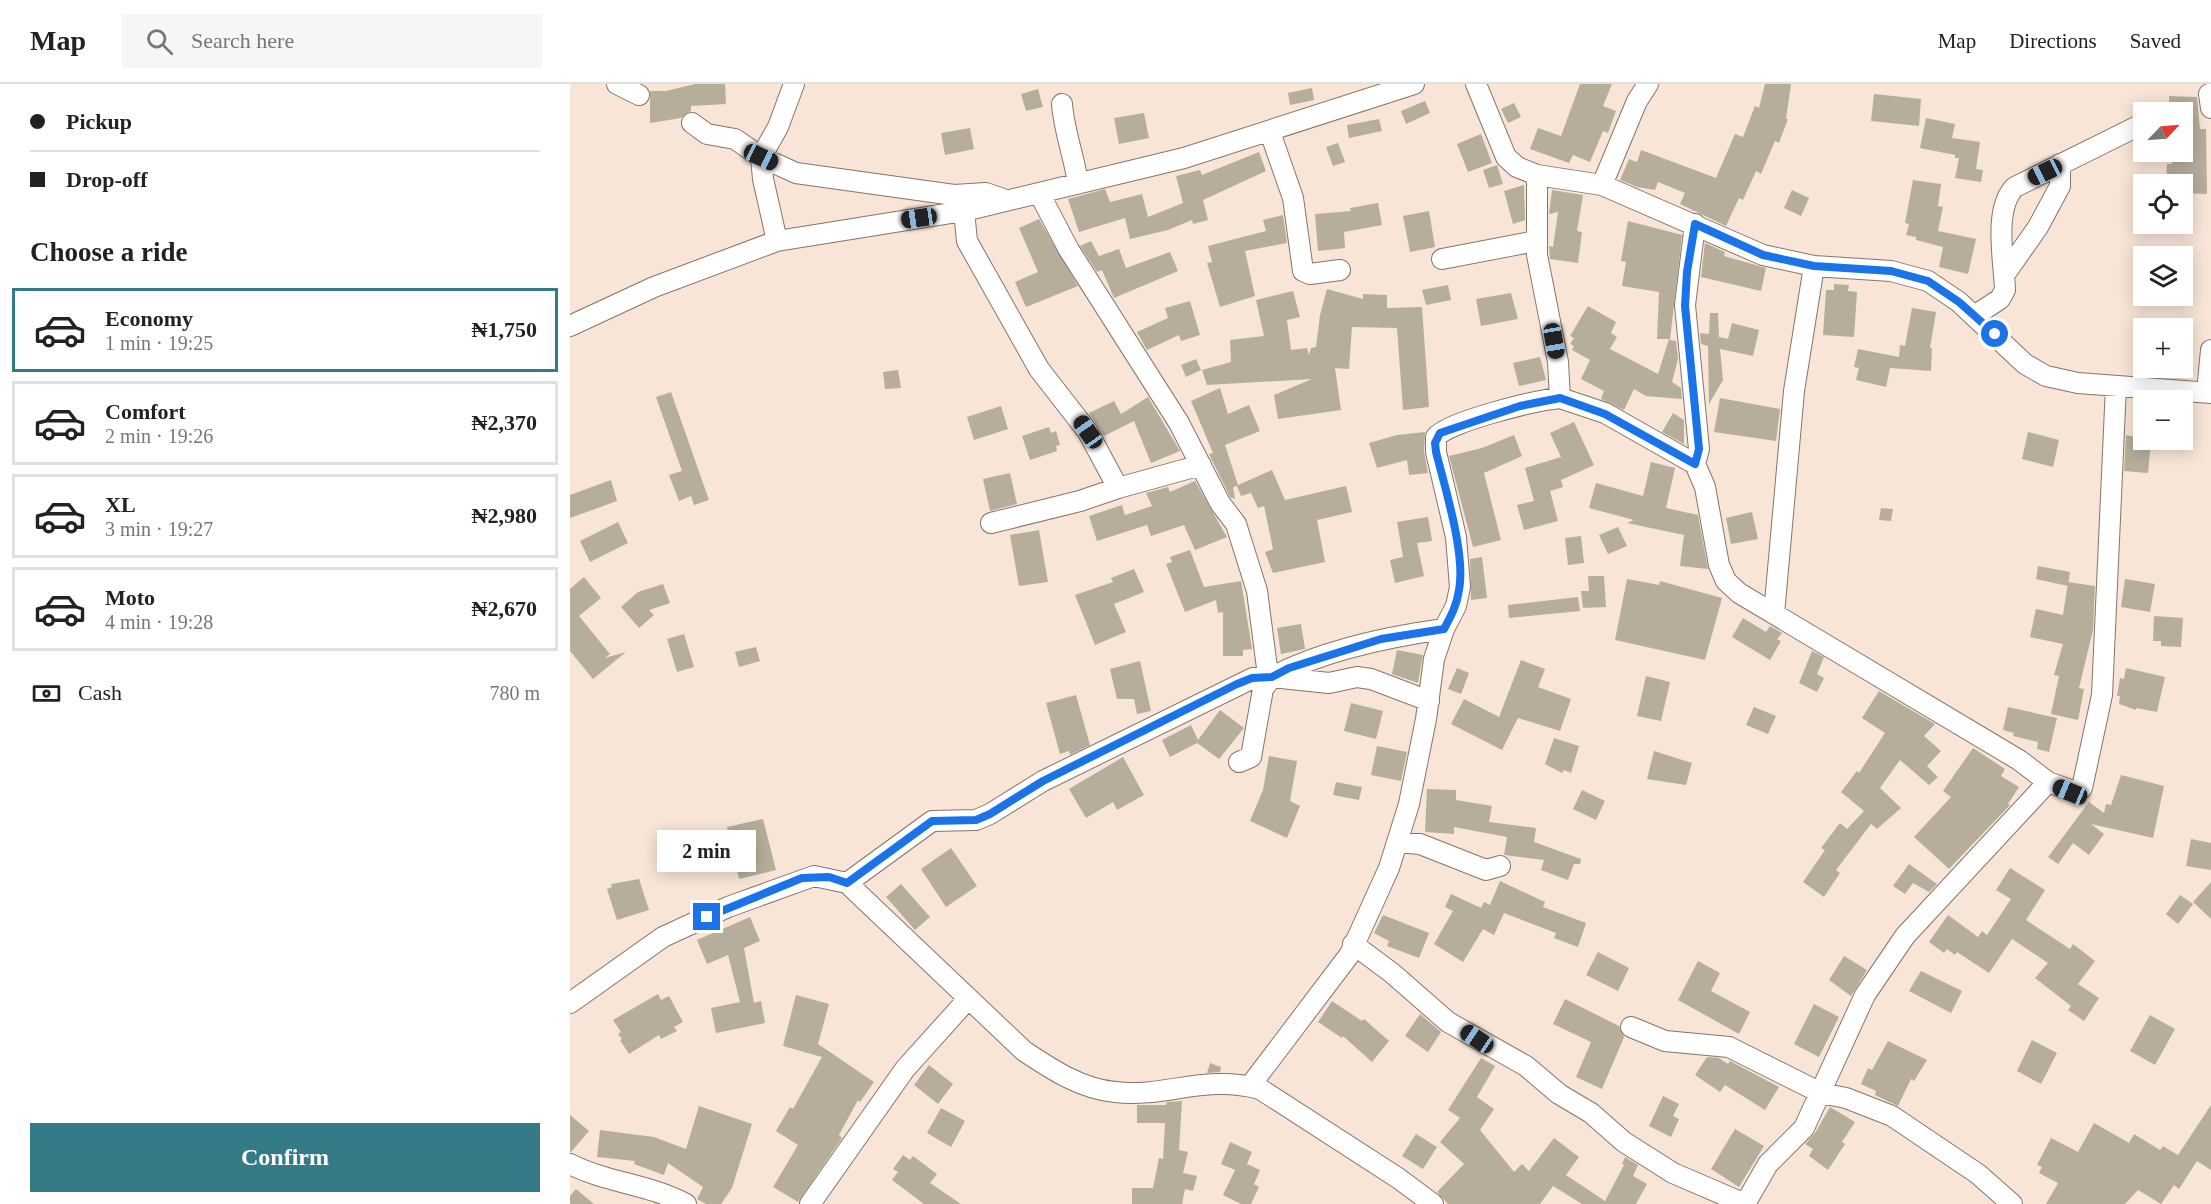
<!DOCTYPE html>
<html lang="en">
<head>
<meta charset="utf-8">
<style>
	body { margin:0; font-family:Georgia,serif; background:#f6f6f6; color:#222; height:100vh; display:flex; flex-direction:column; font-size:22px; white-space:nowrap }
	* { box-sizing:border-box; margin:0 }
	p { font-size:20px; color:#767676 }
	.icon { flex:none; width:33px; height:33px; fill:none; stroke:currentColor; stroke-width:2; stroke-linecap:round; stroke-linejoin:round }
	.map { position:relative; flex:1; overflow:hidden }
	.details { display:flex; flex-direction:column; background:#fff; width:570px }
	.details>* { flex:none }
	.hud { display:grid; align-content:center; height:132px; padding:0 30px; background:#fff }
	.needle { width:39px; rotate:65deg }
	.controls { position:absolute; left:1563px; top:18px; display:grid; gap:12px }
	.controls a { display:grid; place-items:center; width:60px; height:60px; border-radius:0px; background:#fff; box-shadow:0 3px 15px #0003; font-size:30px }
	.end { position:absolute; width:27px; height:27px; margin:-14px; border:8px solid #1a73e8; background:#fff; box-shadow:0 0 0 3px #fff }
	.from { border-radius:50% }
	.bubble { position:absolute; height:42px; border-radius:0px; background:#fff; box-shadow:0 3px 15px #0003; font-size:20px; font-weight:800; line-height:42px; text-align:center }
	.car { position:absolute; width:18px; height:36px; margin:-18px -9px; border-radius:8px; box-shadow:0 0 4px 2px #0007; background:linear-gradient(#222 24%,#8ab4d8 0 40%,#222 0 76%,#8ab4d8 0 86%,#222 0) }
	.hud b { display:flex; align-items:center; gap:21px; height:57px; font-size:22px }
	.hud b+b { border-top:2px solid #e0e0e0 }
	.hud i { width:15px; height:15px; background:#222 }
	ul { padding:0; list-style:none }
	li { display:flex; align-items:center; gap:18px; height:84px; margin:0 12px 9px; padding:0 18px; border:3px solid #e0e0e0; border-radius:0px }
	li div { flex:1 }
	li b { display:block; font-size:22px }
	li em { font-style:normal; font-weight:800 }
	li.selected { border-color:#347a87 }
	li>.icon { width:54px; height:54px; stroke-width:1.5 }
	h2 { padding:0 30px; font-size:27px; line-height:72px }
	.pay { display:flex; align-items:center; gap:15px; height:66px; padding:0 30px; font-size:22px }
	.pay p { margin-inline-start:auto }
	.action { display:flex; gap:12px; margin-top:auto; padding:12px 30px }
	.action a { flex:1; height:69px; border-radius:0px; background:#347a87; color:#fff; font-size:24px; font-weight:800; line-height:69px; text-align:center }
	header { display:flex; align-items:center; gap:36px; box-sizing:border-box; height:84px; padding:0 30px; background:#fff; border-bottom:2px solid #e0e0e0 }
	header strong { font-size:28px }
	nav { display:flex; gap:33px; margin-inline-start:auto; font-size:21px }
	.search { width:420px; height:54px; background:#f6f6f6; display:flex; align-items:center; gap:15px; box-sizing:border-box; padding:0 21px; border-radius:0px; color:#767676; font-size:22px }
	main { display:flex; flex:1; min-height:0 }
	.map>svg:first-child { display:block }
	.building { fill:#b6ae9b }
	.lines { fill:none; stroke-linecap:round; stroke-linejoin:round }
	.street-casing { stroke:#867568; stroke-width:22 }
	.street { stroke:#fff; stroke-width:20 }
	.route { stroke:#1a73e8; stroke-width:8 }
</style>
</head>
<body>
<header>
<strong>Map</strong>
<div class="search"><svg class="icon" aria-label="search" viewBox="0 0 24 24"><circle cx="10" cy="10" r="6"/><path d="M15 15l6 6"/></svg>Search here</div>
<nav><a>Map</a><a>Directions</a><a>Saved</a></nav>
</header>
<main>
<section class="details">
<div class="hud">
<b><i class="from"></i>Pickup</b>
<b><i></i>Drop-off</b>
</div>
<h2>Choose a ride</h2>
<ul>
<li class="selected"><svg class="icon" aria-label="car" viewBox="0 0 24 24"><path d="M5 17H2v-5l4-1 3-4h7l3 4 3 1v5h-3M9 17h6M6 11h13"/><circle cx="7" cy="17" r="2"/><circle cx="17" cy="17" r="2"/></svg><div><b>Economy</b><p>1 min · 19:25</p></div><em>₦1,750</em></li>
<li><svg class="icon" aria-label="car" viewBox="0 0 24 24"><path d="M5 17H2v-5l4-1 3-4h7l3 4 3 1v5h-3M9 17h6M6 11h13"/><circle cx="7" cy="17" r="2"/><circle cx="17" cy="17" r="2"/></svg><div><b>Comfort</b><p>2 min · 19:26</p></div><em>₦2,370</em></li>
<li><svg class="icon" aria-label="car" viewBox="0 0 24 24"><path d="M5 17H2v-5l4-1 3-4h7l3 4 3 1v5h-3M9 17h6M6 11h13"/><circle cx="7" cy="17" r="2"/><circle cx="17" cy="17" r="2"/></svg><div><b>XL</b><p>3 min · 19:27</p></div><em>₦2,980</em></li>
<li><svg class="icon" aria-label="car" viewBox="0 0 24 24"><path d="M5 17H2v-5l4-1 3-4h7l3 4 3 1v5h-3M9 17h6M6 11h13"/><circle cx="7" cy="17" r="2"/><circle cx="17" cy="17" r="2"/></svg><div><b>Moto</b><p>4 min · 19:28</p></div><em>₦2,670</em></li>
</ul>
<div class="pay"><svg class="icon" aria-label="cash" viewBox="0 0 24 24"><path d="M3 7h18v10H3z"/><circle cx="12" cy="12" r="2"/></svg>Cash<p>780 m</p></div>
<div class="action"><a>Confirm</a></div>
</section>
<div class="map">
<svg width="1641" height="1120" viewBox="0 0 1641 1120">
	<rect width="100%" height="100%" fill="#f8e5d7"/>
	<path class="building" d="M125,0h30l1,20 -35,2v5l-10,7 -31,5v-32h16z
		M1010,0h32l-9,22 13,5 -8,22 -5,-2 -13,31 -17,-7 -4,8 -39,-14 8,-21 23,8z
		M1195,0h26l-5,35h2l-9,24 -4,-2 -14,33 -5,-3 -13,29 -4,-2 -13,28 -46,-22 5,-11 -27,-11 -3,8 -18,-3 -17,-7 9,-21 8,3 4,-12 75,28 19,-44 8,3 12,-31 4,2z
		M742,4l2,12 -24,5 -2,-12z
		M468,5l5,18 -17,4 -5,-17z
		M1304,10l47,5 -2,27 -48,-5z
		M1599,12l28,1 3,32h6l1,65 -25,-1v-9h-16l1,-20h5v-12h10v-40h-13z
		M855,17l5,12 -24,11 -5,-13z
		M944,19l7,14 -13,6 -7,-14z
		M574,29l5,25 -30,6 -5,-26z
		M1356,34l29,6 -3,14 28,4 -4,27 7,1 -2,12 -26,-4 4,-20h-4v-3l-35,-7z
		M809,35l3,12 -33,7 -2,-13z
		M400,44l4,21 -29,6 -4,-22z
		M911,50l11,29 -24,9 -11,-28z
		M768,59l7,19 -12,4 -7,-19z
		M689,68l7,19 -63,29 5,20 -15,4 -1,-4 -24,10 -38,9 -5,-21 -46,14 -11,-33 37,-10 5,13 32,-8 6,23 35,-14 -7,-27 24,-6 2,5z
		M927,81l6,19 -14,4 -6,-18z
		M1343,96l28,4 -3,22 5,1 -5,24 38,8 -8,35 -29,-7 4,-20 -27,-7v-3l-10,-2 3,-11 -4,-1z
		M954,101l1,35 -12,4 -9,-33z
		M982,106l31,5 -6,36 5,1 -4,31 -28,-4 -1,-13 4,1 5,-35 -9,2z
		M1222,106l17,8 -8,18 -17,-8z
		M808,119l4,22 -38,7 1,16 -27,3 -3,-37 36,-3 -1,-3z
		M859,127l6,36 -25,5 -7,-36z
		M713,131l4,28 -42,8 10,45 -35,11 -13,-44 5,-1 -4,-16 58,-15 -3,-11z
		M469,135l39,67 -52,21 -11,-25 23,-10 -19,-44z
		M1058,137l54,14 -12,105 6,1 2,18 -6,23 9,6 1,11 -36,-3 -12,-7 -10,21 -23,-11 3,-8 -23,-12 9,-19 -18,-10 2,-4 -4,-2 4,-6 -4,-2 18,-30 28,16 -5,11 6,4 -7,12 48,25 11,-35h-12l2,-47 -37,-6 4,-24 -5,-1z
		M521,157l8,15 20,-7 7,19 44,-16 8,19 -64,27 -12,-28 -5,2 -17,-26z
		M1135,159l20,9 -1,4 42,12 -5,23 -60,-14z
		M1264,200l15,1 -1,6 9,1 -3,45 -31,-2 3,-45h8z
		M878,201l3,15 -25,5 -4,-15z
		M757,205l36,10v-5l24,1v13l35,-1 7,100 -26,3 -6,-82 -45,-1 -3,42 -14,-1 6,42 -63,9 -4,-24 38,-16 -105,6 -5,-15 29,-8 -1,-22 34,-4 -8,-36 37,-9 7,26 -13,3 4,30 16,-2 2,7 2,-7 5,-1 4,-32z
		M941,209l7,26 -37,7 -5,-27z
		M620,217l10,34 -19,6 -2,-6 -32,15 -10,-18 31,-14 -3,-10z
		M1342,224l24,4 -6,36h2l-1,23 -41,-3 -4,19 -30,-7 3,-12 -5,-1 4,-18 41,8 1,-12 5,1z
		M1140,229h8l1,24 9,2 4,-16 27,7 -6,26 -33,-7 3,31 -14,24 -1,-58 -7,-2 -1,-11 9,1z
		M970,273l6,23 -27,6 -6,-23z
		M626,275l5,11 -15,7 -5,-12z
		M328,286l3,18 -16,1 -2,-17z
		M650,304l8,26 21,-9 11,26 -35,14 13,40 34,-15 13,30 61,-14 6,26 -35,8 8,42 -52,11 -8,-21 8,-3 -9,-43 -6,2 -7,-15 -10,3 -4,-10 -4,1 2,12 -5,-2 -21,-43 4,-1 -22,-52z
		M101,308l38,108 -15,5 -3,-9 -12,5 -10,-26 13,-4 -26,-74z
		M578,313l32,54 -29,12 -17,-42 -30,15 -15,-23 25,-12 7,13z
		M1150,314l60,11 -4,32 -62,-9z
		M431,322l7,23 -34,11 -7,-23z
		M1103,329l11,7v24l-22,-12z
		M1004,338l20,43 -33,15 2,7 -13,4 8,30 -34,9 -7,-25 17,-4 -9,-33 36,-11 -11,-24z
		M479,343l2,6 5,-2 4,14 -4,1 1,5 -27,9 -8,-24z
		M855,348l-1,20 4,21 -19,2 -2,-15 -30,8 -8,-25 28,-8z
		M1458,348l31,8 -6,27 -31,-8z
		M944,351l8,21 -38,17 17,67 -28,7 -24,-91 33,-8z
		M1556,351l25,5 -3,33 -24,-2z
		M1081,378l24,6 -9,40 32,7 10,54 -28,-3 4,-31 -57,-12 7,-3 -45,-12 7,-25 47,13z
		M440,389l7,31 -27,7 -7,-32z
		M41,396l6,21 -47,17v-23z
		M625,397l32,56 -32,13 -11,-25 -33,11 -4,-11 -50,16 -8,-25 33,-11 3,10 27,-9 -6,-13 22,-6 2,5z
		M1311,424l12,1 -2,12 -12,-1z
		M1182,428l6,27 -27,5 -5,-26z
		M858,433l4,24 -15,2 7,33 -29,7 -5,-23 13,-3 -6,-35z
		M48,438l10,21 -38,19 -10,-21z
		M1048,443l9,19 -19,8 -9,-19z
		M469,446l9,52 -29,4 -9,-51z
		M1011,452l3,27 -16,2 -3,-27z
		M620,466l14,37 37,-6 11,68 -9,1v6h-20v-44l-5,1 -2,-13 -31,12 -19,-48 6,-2 -2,-5z
		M912,473l5,41 -16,2 -1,-41z
		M1468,482l32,6 -2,14 -32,-7z
		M564,485l10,23 -30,12 12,28 -31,13 -20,-50 38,-13 -2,-4z
		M1018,492h16l2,31 -23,1 -2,-17h8z
		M14,493l17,21 -22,18 31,38 -5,4 21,-6 -33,27 -23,-28v-62z
		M1057,495l32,6 1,-4 62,17 -17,62 -90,-20z
		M1555,495l30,5 -5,28 -29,-5z
		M1498,498l27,4 -2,44 -14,58 5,1 -6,31 -27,-6 8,-38 -5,-1 9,-31 -33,-7 6,-28 27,6z
		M93,500l7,19 -21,7 5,5 -15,13 -18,-21 17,-15z
		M1008,513l2,14 -71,7 -1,-13z
		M1584,532l29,2 -2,29 -20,-1v-5h-8z
		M1173,534l23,14 4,-6 12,7 -5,6 4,2 -11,19 -38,-23z
		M731,540l4,25 -24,5 -4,-26z
		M114,550l10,33 -17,5 -10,-33z
		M186,563l4,14 -21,6 -4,-15z
		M827,566l26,5 -5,28 -26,-9z
		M1242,567l12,6 -7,17 7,4 -7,14 -18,-9z
		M951,576l24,9 -7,18 33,12 -11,32 -42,-13 -16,32 -51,-26 13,-25 35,18z
		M570,577l11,50 -14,3 -3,-15h-17l-7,-30z
		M887,584l12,5 -8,21 -13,-5z
		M1556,584l39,9 -8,35 -21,-4v2l-17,-6 1,-8h-3l3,-18 4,1z
		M1076,592l24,6 -9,39 -24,-5z
		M1309,607l56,33 -11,12 17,15 -14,15 11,11 -9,8 -29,-25 -20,28 21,20 -24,21 -6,-5 -35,46 4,3 -16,24 -21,-15 22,-32 -4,-2 19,-25 7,6 17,-18 -23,-19 16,-21 2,2 26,-40 -23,-15z
		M506,611l14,50 -20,10 -1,-4 -9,3 -14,-51z
		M781,619l32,8 -7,28 -32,-8z
		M1184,623l22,9 -8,18 -22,-9z
		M1438,623l49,11 -8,34 -12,-3 1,-7 -25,-6 1,-3 -11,-3z
		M650,626l24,18 -25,31 -22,-16 -27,14 -8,-17 29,-15 7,15z
		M984,654l25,8 -8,27 -7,-3 -2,3 -17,-9z
		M807,662l30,6 -6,29 -30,-6z
		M1403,664l32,21 -4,7 18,11 -11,17 2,1 -61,64 -35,-32 37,-40 -8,-6z
		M1084,667l38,12 -6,22 -39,-6z
		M699,672l28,5 -7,40 10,5 -13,32 -37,-17 13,-31z
		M553,673l21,38 -27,15 -4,-8 -27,16 -17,-29z
		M1551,691l43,11 -11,52 -62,-14 13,10 -15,21 -16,-12 -15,21 -10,-7 41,-55 15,11 2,-9 5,1z
		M766,698l26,5 -3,13 -26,-5z
		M857,705l29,1v10l36,6 -3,16 47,6 -2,14 47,17 -1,5h-6l-6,16 -27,-10 3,-10 -40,-5 3,-18 -53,-10v7l-29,-2z
		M1012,706l23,11 -9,19 -23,-11z
		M193,735l13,51 -37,9 -12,-52z
		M1621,755l20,4v27l-25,-4z
		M381,764l26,38 -31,21 -25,-38z
		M1339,780l28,20 -8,8 -16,-9 -8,11 -12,-8z
		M1440,784l35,22 -19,30 44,29 3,-5 22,17 -17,23 21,14 -15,23 -16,-11 3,-4 -36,-28 13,-15 -36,-24 -23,34 -32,-21 -2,3 -8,-6 -3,4 -15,-11 19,-27 30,22 4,-6 5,4 24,-36 -15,-9z
		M69,795l10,31 -32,10 -10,-31 5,-2 -1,-3z
		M930,797l45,21 -2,5 43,16 -8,24 -24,-9 2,-5 -52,-20 -10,22 -11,-6 -20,33 -29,-18 19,-33 -8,-4 6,-13 30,14 3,-6 6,3z
		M1641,798v37l-18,-17z
		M331,800l29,33 -15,13 -29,-33z
		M1610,811l13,9 -15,20 -12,-10z
		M813,831l46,18 -10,25 -32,-12 2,-5 -15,-8z
		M180,833l10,24 -16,7 10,55 7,-2 4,22 -49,10 -5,-25 29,-6 -12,-47 -21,9 -10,-24z
		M1028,868l31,16 -11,23 -32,-16z
		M1274,872l23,14 -16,26 -22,-16z
		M1128,877l22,12 -9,18 39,21 -11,22 -61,-34z
		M1351,887l41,20 -11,22 -42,-22z
		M88,910l3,6 8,-4 14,26 -9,5 3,4 -16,8 -2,-4 -30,19 -9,-14 2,-1 -4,-5 3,-2 -8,-12z
		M226,911l33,9 -11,40 56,38 -14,20 -2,-2 -19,35 3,3 -44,64 -25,-15 25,-42 -22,-14 14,-24 3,2 29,-52 -39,-11z
		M995,915l54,27 5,11 -22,52 -26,-12 15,-35 -38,-18z
		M762,917l30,20 2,-2 25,22 -17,21 -29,-26 -1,2 -24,-16z
		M1244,920l25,13 -20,40 -25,-13z
		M850,930l21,18 -13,20 -23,-16z
		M1580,931l25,14 -20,36 -25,-14z
		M1462,956l25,13 -16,31 -24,-13z
		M1318,957l39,19 -13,21 -3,-2 -13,27 -23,-11 1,-4 -15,-7 7,-16 4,2z
		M1137,973l12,1 9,6 2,-3 49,26 -14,23 -40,-25 -5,7 -25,-17z
		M911,974l14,8 -18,31 17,12 -14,21 34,42 8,-8 7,7 25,-33 25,19 -13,18 39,26 19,-36 -2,-1 3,-7 13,8 -5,11 14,8 -11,20h-54l-29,-18 -13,18h-92l-11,-12 27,-28 -24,-22 20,-24 -12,-8z
		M640,979l11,4 -1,5 -13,1z
		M359,981l24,19 -15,20 -24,-19z
		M1093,1012l16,8 -6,12 6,3 -8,18 -22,-11z
		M612,1017l-3,49 9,2 -5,21 14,3 -4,15 -8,-2 -3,15h-50v-16h21l6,-30 4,1 2,-36h-28v-18h29l1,-3z
		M1641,1021v65l-14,-9 -18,28 -5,-4 -13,19 -23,-14 -13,14h-79l12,-21 -19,-10 3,-6 -5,-2 14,-27 27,14 16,-29 35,20 5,-9 26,16 3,-4 15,9z
		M129,1022l53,18 -20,64 -11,16h-15l-9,-5 6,-12 -35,-24 -4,12 -30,-11 1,-3 -38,-4 3,-27 54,7 32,12z
		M1260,1023l25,15 -13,20 3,2 -17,26 -19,-14 4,-7 -8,-5 10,-11z
		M371,1024l24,13 -14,26 -24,-14z
		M0,1031l19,16 -18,21h-1z
		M1165,1045l29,17 -25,41 -28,-18z
		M846,1050l21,13 -14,22 -21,-13z
		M660,1058l22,10 -5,12 13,6 -6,14 5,3 -8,17h-10l-18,-9 12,-25 -14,-6z
		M333,1071l7,5 3,-4 24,18 -7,9 31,21h-37l-32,-24 6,-8 -5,-3z
		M6,1105l18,15h-24v-8z"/>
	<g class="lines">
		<g class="street-casing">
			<path id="street" d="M47,0l22,11
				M906,0l30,73 11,10 20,8 65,10 161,70 51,11 77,5 37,10 31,21 66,62 21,12 32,7 133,10
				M1639,10l2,14
				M492,20c2,27 12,52 16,79
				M122,39l15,11 28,5 26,18 17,-30 16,-43
				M700,48l23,66 10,73 7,3 30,-4
				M1032,101l35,-84 11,-17
				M469,109l30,57 110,173 41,80 16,21 21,67 10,77 5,9c52,-27 114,-40 172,-48
				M394,127l3,30 72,128 49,63 30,56 -38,13 -89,22
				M207,157l-14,-62 -2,-22 35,16 158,22 32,-2 17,6
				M872,175l94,-18
				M1435,190l33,-47 22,-41v-22
				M1404,232l26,-17 5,-9c-1,-29 -12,-82 10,-103l127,-63
				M0,242l84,-39 123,-46 187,-30 220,-53 230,-74
				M1637,308l4,-42
				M990,314l45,15 90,51 10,23 14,78 7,16 13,12 280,167 29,22 28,10 6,-4 20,-93 14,-309
				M1125,380l4,-15 -14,-144 10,-81
				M548,404l83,-23
				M1204,530l20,-223 20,-125
				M669,678l12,-5 12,-68 9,-12
				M827,758l23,2 66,26 14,-4
				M277,799l85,-62 44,-1 14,-6 53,-33 210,-103 19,-1 57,6 28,-6 14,2 58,22
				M783,860l39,29 56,49 78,44 33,28 32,19 33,29 49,31 72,31
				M0,919l93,-66 65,-30 86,-31 33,7 177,168c27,18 57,38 91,41 51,6 89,-18 145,-3l138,89 35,26
				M1061,943l34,14 64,6 92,46 25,5 46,18 86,58 34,30
				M680,1002l100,-132 39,-86 20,-64 17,-85 8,-60 10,-30 12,-23 4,-19 -4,-50 -20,-85v-15c13,-16 102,-37 124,-39l-2,-36 -21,-107v-80
				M0,1080c37,19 79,20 116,40
				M240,1120l95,-135 63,-70
				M1175,1120l23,-40 36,-36 61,-133 40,-59 143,-154"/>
		</g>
		<use href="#street" class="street"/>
	</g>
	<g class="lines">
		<path class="route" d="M137,833l95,-39 27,-1 18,6 85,-62 44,-1 14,-6 53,-33 194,-97 15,-6 20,-1 17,-9 92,-29 63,-10c7,-13 13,-24 15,-39 7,-35 -14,-102 -23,-138l-1,-9 5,-10 80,-27 40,-8 45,16 90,50 4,-15 -14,-143 2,-34 8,-48 68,31 51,11 77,5 37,10 31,21 36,32"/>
	</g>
</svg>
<div class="controls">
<a><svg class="needle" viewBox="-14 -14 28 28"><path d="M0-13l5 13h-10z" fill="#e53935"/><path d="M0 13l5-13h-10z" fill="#767676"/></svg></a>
<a><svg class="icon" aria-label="locate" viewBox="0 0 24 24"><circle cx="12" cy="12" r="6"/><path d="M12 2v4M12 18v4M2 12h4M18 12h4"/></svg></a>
<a><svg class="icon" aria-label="layers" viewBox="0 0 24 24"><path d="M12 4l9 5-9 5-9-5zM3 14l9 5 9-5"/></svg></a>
<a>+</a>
<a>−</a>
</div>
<i class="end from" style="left:1425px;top:250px"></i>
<i class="end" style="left:137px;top:833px"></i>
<div class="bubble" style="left:87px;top:746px;width:99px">2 min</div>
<i class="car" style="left:191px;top:73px;rotate:115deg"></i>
<i class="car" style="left:1475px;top:88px;rotate:244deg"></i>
<i class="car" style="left:349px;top:134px;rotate:262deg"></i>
<i class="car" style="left:984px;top:257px;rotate:170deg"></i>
<i class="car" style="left:518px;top:348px;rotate:325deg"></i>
<i class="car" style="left:1500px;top:708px;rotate:293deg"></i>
<i class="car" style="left:907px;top:955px;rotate:304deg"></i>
</div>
</main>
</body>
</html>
